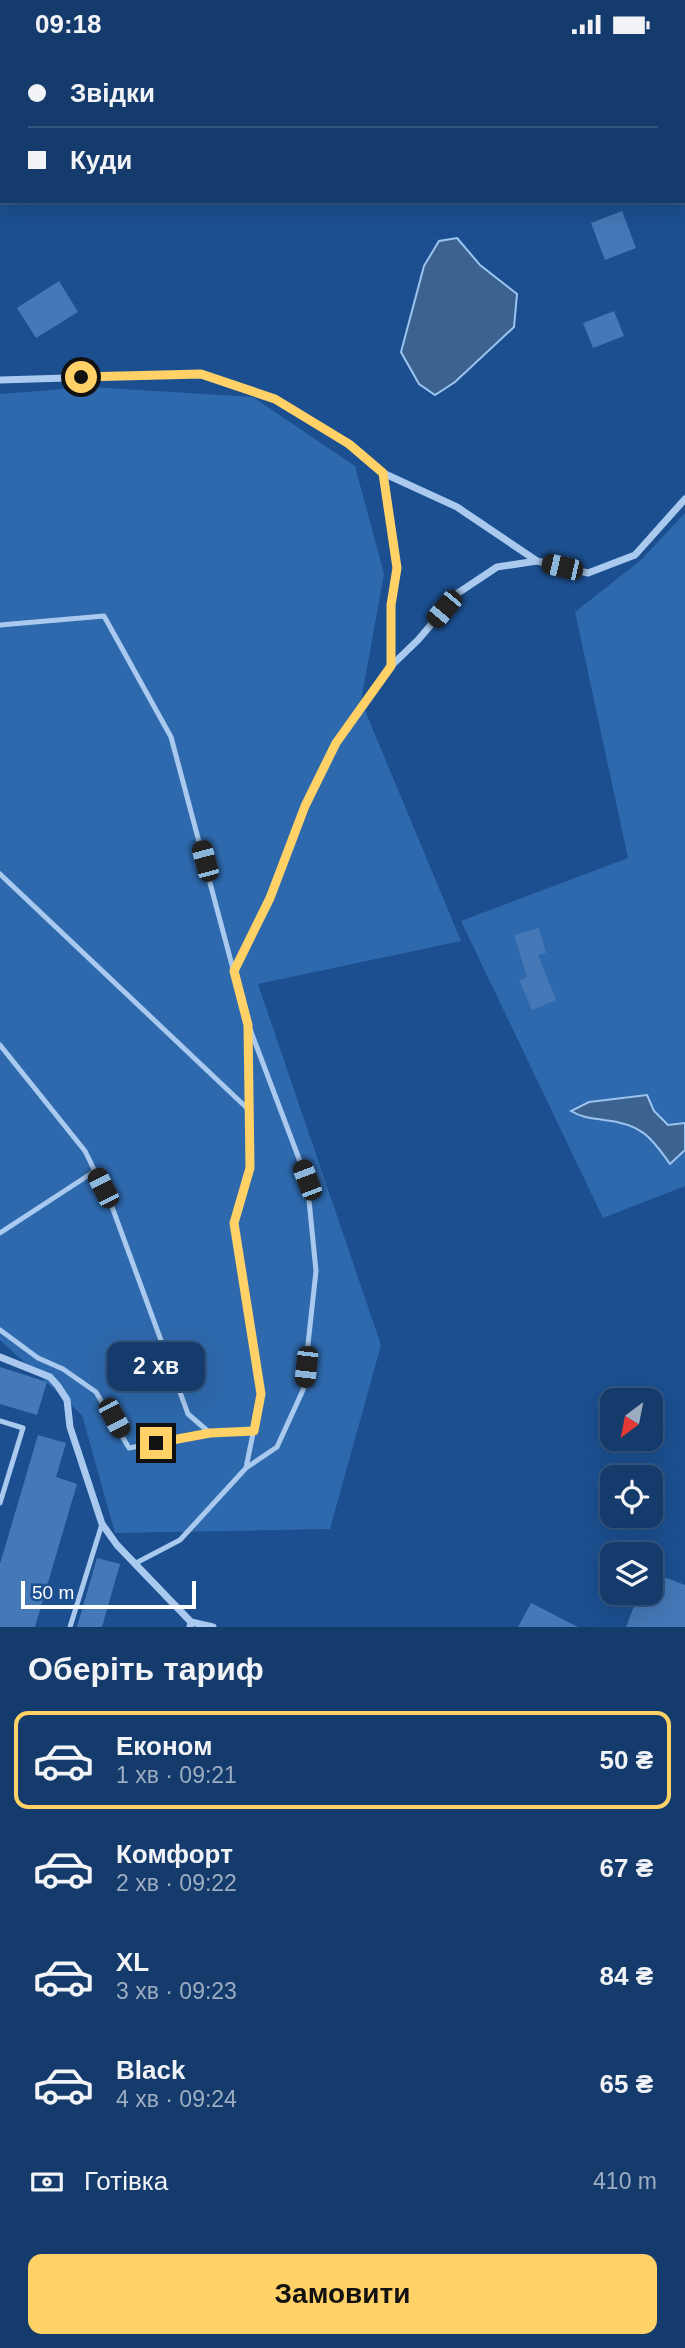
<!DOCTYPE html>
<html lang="uk">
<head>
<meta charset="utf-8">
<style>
	body { margin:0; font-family:Arial,sans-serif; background:#1d4271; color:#f1f3f6; height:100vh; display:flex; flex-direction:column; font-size:26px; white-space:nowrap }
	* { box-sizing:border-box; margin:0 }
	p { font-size:23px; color:#9dadc1 }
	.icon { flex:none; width:38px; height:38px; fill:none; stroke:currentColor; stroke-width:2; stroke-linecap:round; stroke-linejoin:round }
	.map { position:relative; height:1578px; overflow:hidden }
	.panel { display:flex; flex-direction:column; background:#143b6b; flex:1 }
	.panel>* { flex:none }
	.banner { position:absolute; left:0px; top:0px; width:686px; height:154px; box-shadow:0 7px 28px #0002,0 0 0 2px #33557e; display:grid; align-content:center; height:154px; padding:0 28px; background:#143b6b }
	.needle { width:46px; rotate:212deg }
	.tools { position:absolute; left:600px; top:1339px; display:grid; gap:14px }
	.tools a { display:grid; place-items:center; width:63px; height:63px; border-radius:14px; background:#143b6b; box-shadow:0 7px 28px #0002,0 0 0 2px #33557e; font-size:35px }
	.scale { position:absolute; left:21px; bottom:18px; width:175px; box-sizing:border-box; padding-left:7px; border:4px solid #fff; border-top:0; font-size:19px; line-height:24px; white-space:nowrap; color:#fff; -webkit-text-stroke:5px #1b4f8f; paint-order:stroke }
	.end { position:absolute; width:32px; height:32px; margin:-16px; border:9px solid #ffd166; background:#111; box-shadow:0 0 0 4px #111 }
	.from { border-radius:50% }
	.bubble { position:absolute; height:49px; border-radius:14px; background:#143b6b; box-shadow:0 7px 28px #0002,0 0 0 2px #33557e; font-size:23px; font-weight:800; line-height:49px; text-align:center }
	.car { position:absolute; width:21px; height:42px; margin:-21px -10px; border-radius:9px; box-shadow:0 0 5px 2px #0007; background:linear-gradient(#222 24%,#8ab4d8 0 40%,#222 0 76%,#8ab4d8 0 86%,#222 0) }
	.banner b { display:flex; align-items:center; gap:24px; height:66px; font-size:26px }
	.banner b+b { border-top:2px solid #33557e }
	.banner i { width:18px; height:18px; background:#f1f3f6 }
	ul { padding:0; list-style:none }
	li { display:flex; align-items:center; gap:21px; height:98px; margin:0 14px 10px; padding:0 14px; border:4px solid transparent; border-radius:14px }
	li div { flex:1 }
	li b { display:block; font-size:26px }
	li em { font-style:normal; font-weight:800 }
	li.selected { border-color:#ffd166 }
	li>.icon { width:63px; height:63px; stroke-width:1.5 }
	h2 { padding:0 28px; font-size:32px; line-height:84px }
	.pay { display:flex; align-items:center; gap:18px; height:77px; padding:0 28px; font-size:26px }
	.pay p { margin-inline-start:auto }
	.action { display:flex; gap:14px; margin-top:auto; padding:14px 28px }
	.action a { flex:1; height:80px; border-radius:14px; background:#ffd166; color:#111; font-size:28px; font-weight:800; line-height:80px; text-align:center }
	.status { display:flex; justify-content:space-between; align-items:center; height:49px; padding:0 35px; background:#143b6b; direction:ltr }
	.status svg { height:19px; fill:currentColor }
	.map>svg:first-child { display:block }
	.green { fill:#2e69ad }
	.water { fill:#3c6290; stroke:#9cc4f0; stroke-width:2 }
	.building { fill:#4478b7 }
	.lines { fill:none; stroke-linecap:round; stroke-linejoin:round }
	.lane { stroke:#a9c9ee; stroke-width:5 }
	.street { stroke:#a9c9ee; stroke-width:7 }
	.route { stroke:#ffd166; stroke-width:9 }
</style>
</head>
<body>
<div class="status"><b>09:18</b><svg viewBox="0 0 49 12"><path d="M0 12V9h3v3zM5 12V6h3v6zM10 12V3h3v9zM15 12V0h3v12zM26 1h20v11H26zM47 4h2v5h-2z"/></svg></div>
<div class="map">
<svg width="685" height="1578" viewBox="0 0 685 1578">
	<rect width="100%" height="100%" fill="#1b4f8f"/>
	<path class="green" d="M90,338l163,10 102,69 29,108 -23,127 100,240 -203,43 123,361 -51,184 -215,4 -33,-118 -82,-75v-946z
		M685,464v673l-82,32 -142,-297 167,-63 -53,-246 66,-52z"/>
	<path class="water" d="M457,189l23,27 37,29 -3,33 -59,55 -20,13 -16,-11 -18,-32 23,-86 15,-25z
		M647,1046l7,16 14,14 17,-2v27l-15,14c-20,-29 -30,-40 -66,-44 -13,-2 -21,-2 -33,-9l18,-9z"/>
	<path class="building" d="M622,162l14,37 -31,12 -14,-37z
		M59,232l19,31 -42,26 -19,-30z
		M614,262l10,25 -31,12 -10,-25z
		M539,879l7,25 -8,2 18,45 -24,10 -13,-30 8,-3 -13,-42z
		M0,1318l47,15 -10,33 -37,-11z
		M38,1386l28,8 -10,34 21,7 -42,143h-35v-63z
		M97,1509l23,6 -18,63h-25z
		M651,1523l34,13v42h-59l13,-34h12z
		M531,1554l47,24h-60z"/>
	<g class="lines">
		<path class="lane" d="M0,576l104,-9 67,121 77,288 1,85
			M0,825l249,236 1,59 -16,54 27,171 -15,74 -66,72 -44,23
			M0,996l85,106 26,53 77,210 22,19 44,-2
			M0,1184l95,-62
			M0,1281l38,28 25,11 33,23 33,56 81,-15
			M0,1372l23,7 -23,75
			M246,1419l31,-21 26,-57 13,-119 -9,-91 -57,-151
			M70,1578l32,-103"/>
		<path class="street" d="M494,2l3,-2
			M0,331l201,-6 74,25 74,45 34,29 14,95 -6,37v61
			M383,424l74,34 80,54
			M234,922l36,-73 35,-92 31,-63 55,-77 27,-26 40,-47 39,-26 40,-6 51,12 47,-18 50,-56
			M0,1308l50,20 8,9 9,14 3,27 32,97 15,21 74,77 -1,5
			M191,1573l22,5"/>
	</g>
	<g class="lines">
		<path class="route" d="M81,328l120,-3 74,25 74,45 34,29 14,95 -6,37v61l-55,77 -31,63 -35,92 -36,73 14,54 2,143 -16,55 27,171 -7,37 -44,2 -54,10"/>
	</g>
</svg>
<div class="tools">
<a><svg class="needle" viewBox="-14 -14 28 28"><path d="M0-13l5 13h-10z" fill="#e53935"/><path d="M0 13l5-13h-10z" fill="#9dadc1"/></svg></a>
<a><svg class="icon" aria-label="locate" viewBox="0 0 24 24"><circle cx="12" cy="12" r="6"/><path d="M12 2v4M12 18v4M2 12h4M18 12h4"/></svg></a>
<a><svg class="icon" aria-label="layers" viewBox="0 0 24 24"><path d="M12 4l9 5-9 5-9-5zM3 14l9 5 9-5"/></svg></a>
</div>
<div class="scale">50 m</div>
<i class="end from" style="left:81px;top:328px"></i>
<i class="end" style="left:156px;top:1394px"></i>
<div class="bubble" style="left:107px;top:1293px;width:98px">2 хв</div>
<i class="car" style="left:562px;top:518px;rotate:283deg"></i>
<i class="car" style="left:444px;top:560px;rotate:220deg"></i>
<i class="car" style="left:205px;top:812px;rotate:345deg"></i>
<i class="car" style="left:307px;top:1131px;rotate:339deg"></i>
<i class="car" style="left:103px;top:1139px;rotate:333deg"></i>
<i class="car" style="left:306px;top:1318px;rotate:186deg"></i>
<i class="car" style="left:114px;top:1369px;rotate:152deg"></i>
<div class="banner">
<b><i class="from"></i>Звідки</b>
<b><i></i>Куди</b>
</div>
</div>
<section class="panel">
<h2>Оберіть тариф</h2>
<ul>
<li class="selected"><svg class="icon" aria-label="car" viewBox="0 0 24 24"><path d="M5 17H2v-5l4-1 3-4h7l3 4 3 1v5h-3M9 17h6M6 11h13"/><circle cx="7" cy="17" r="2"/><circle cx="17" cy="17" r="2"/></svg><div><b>Економ</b><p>1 хв · 09:21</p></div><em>50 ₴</em></li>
<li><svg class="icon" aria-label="car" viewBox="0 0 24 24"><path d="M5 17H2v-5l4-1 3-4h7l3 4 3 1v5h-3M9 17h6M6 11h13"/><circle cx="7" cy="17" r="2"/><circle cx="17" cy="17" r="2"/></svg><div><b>Комфорт</b><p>2 хв · 09:22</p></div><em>67 ₴</em></li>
<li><svg class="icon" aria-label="car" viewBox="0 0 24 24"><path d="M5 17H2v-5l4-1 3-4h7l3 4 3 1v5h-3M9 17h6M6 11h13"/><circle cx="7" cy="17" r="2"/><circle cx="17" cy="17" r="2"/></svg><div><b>XL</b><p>3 хв · 09:23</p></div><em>84 ₴</em></li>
<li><svg class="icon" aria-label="car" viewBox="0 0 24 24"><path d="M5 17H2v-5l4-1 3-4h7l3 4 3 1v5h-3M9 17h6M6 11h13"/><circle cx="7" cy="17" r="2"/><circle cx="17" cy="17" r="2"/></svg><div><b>Black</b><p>4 хв · 09:24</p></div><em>65 ₴</em></li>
</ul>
<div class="pay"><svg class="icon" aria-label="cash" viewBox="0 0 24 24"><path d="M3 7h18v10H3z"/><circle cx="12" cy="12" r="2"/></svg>Готівка<p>410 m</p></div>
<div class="action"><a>Замовити</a></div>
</section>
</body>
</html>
